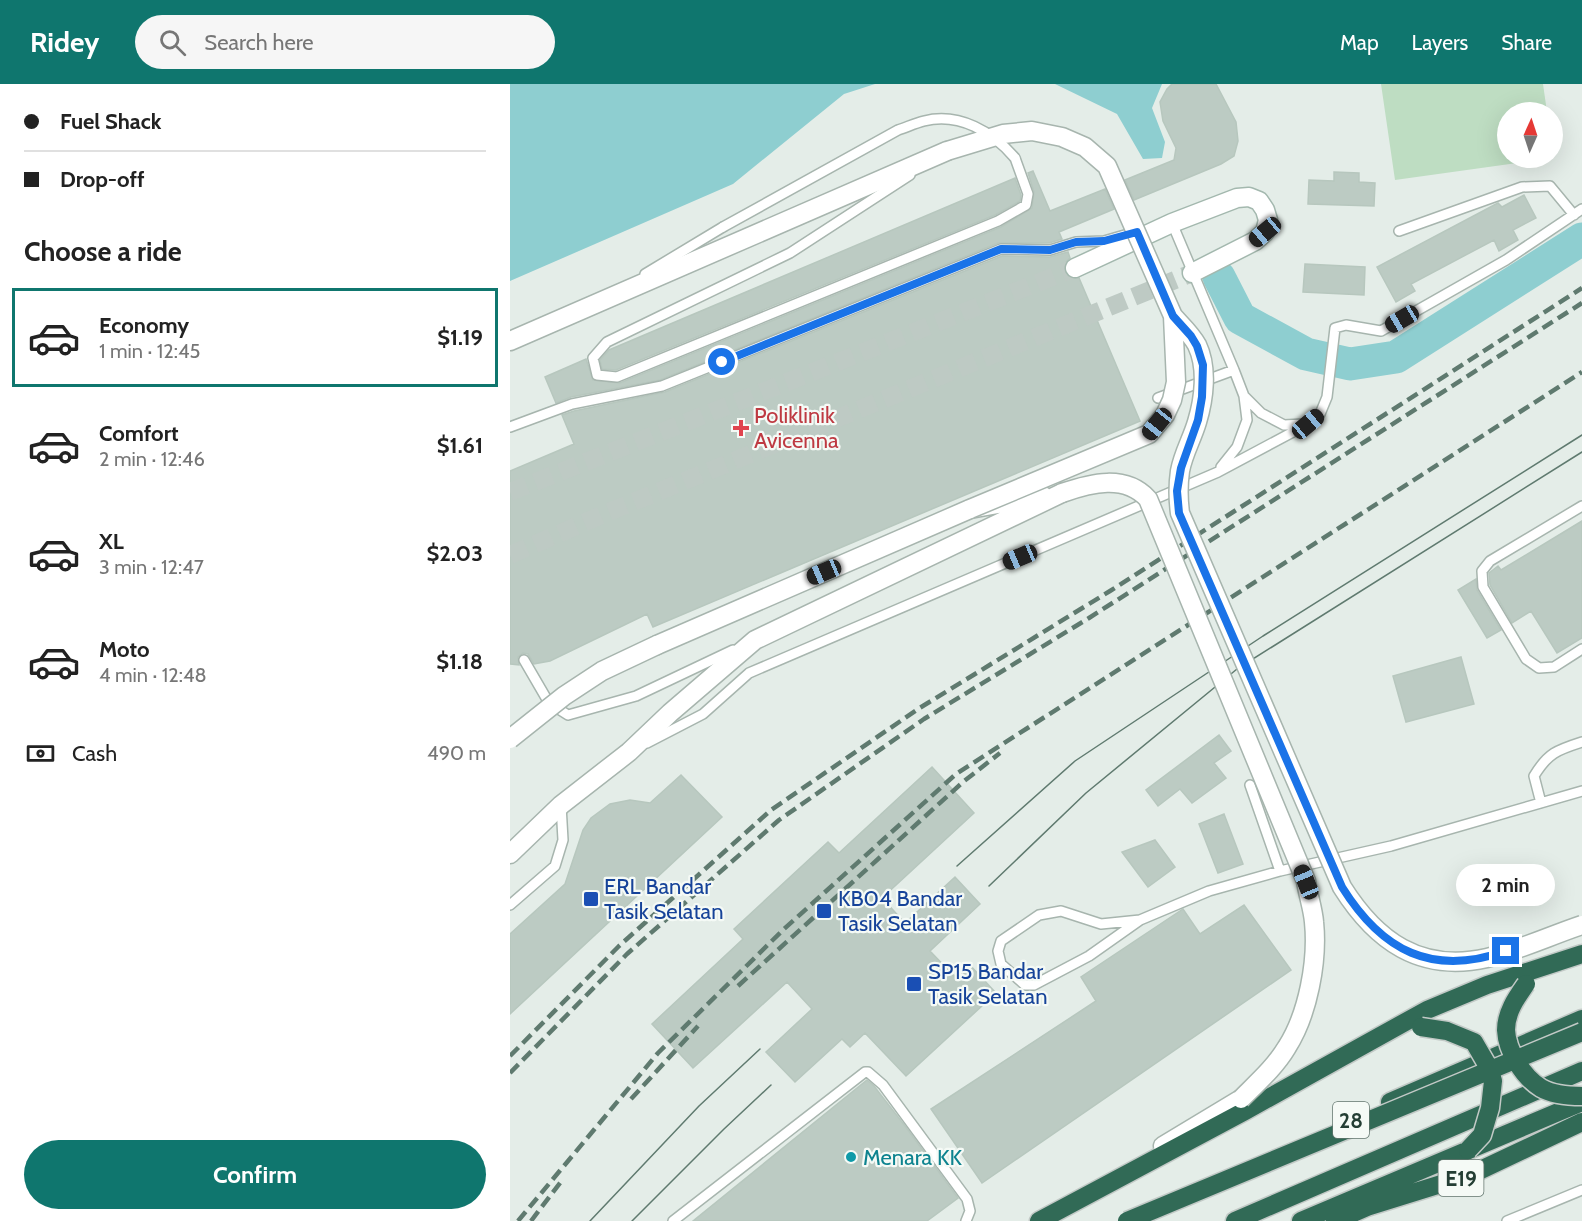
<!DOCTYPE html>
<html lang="en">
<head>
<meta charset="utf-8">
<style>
	body { margin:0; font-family:Cabin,sans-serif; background:#f6f6f6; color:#222; height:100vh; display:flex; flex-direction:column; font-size:22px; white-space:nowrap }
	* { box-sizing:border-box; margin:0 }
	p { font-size:20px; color:#767676 }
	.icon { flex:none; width:33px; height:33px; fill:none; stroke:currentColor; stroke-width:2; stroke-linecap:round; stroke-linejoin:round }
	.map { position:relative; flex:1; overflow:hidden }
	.details { display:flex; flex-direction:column; background:#fff; width:510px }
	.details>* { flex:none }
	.banner { display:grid; align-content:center; height:132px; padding:0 24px; background:#fff }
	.needle { width:39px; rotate:3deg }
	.tools { position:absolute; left:987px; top:18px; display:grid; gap:12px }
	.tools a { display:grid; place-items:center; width:66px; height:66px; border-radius:50%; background:#fff; box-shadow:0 6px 24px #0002; font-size:30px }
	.end { position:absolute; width:27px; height:27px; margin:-14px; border:8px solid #1a73e8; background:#fff; box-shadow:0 0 0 3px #fff }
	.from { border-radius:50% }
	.bubble { position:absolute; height:42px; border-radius:21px; background:#fff; box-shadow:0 6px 24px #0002; font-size:20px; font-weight:800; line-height:42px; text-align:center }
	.car { position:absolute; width:18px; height:36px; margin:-18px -9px; border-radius:8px; box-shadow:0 0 4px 2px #0007; background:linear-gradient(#222 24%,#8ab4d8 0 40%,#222 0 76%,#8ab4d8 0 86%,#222 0) }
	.banner b { display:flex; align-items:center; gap:21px; height:57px; font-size:22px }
	.banner b+b { border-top:2px solid #e0e0e0 }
	.banner i { width:15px; height:15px; background:#222 }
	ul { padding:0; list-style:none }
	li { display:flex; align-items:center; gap:18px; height:99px; margin:0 12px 9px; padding:0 12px; border:3px solid transparent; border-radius:0px }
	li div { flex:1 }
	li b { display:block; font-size:22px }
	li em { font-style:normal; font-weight:800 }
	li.current { border-color:#0f766e }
	li>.icon { width:54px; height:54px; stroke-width:1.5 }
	h2 { padding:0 24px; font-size:27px; line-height:72px }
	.pay { display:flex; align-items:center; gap:15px; height:66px; padding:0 24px; font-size:22px }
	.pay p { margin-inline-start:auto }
	.primary-button { display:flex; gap:12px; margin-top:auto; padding:12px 24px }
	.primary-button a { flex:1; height:69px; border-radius:36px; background:#0f766e; color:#fff; font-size:24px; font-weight:800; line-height:69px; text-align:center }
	header { display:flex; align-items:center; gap:36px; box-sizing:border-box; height:84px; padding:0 30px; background:#0f766e; color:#fff }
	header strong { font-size:28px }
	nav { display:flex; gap:33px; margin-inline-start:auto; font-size:21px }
	.search { width:420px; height:54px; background:#f6f6f6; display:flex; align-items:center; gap:15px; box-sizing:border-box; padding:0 21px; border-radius:33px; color:#767676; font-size:22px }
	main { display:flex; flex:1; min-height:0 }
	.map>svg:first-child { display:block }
	.green { fill:#beddc2 }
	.water { fill:#8eced0 }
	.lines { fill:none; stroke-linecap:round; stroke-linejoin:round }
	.river { stroke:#8eced0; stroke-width:33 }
	.building { fill:#bccbc3; stroke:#b7c7be; stroke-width:1.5 }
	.secondary-tunnel { stroke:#becac4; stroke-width:18; stroke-dasharray:18 9; stroke-linecap:butt }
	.lane-casing { stroke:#a7b5ae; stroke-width:12 }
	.street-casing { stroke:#a7b5ae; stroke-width:21 }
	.secondary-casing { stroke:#a3b8ae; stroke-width:21 }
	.highway-casing { stroke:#c2c9c6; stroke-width:21 }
	.lane { stroke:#fff; stroke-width:9 }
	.street { stroke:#fff; stroke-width:18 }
	.secondary { stroke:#fff; stroke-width:18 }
	.highway { stroke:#316a56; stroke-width:18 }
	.tram { stroke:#5f7a6f; stroke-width:1.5 }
	.rail { stroke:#5f7a6f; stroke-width:4.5; stroke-dasharray:12 6; stroke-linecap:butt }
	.lane-bridge-casing { stroke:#a7b5ae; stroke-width:12; stroke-linecap:butt }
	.street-bridge-casing { stroke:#a7b5ae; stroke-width:21; stroke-linecap:butt }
	.highway-bridge-casing { stroke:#c2c9c6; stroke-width:21; stroke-linecap:butt }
	.lane-bridge { stroke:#fff; stroke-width:9 }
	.street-bridge { stroke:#fff; stroke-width:18 }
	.highway-bridge { stroke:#316a56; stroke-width:18 }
	.route { stroke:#1a73e8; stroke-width:8 }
	.health-dot { fill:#e0444e; stroke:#f5faf6; stroke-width:2 }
	.transit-dot { fill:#1a4fb4; stroke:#f5faf6; stroke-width:2 }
	.culture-dot { fill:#0f9aa8; stroke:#f5faf6; stroke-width:2 }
	.labels { text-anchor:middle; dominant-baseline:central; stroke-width:4.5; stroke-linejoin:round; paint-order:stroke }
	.shield { fill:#f5faf6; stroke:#63766e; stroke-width:1.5 }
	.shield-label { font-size:21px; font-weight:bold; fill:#243e34 }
	.health-label { font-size:22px; fill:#be3a42; stroke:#f5faf6; text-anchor:start }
	.transit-label { font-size:22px; fill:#164399; stroke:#f5faf6; text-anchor:start }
	.culture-label { font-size:22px; fill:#0d838f; stroke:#f5faf6; text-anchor:start }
</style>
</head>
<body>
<header>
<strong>Ridey</strong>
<div class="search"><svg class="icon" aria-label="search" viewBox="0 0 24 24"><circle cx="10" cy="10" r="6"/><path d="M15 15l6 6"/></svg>Search here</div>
<nav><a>Map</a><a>Layers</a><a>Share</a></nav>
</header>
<main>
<section class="details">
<div class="banner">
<b><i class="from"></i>Fuel Shack</b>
<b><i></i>Drop-off</b>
</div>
<h2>Choose a ride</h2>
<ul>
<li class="current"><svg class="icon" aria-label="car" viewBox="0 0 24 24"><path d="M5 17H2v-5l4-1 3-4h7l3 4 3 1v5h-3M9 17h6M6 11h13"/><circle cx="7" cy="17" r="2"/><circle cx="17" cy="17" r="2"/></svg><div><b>Economy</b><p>1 min · 12:45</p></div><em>$1.19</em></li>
<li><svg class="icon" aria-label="car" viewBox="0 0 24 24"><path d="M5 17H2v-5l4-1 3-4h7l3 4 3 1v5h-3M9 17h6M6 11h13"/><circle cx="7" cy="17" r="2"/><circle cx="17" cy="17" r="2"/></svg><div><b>Comfort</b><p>2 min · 12:46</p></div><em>$1.61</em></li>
<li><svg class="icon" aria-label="car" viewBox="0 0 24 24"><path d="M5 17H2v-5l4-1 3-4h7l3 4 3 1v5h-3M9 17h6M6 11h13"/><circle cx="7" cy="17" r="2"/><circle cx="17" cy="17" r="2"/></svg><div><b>XL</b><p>3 min · 12:47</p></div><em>$2.03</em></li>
<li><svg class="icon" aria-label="car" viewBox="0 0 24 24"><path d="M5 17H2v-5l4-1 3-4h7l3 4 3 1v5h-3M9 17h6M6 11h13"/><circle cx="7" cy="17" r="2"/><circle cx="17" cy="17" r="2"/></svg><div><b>Moto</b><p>4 min · 12:48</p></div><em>$1.18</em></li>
</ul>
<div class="pay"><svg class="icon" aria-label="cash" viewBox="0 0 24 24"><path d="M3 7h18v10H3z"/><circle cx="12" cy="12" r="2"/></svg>Cash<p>490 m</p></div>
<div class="primary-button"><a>Confirm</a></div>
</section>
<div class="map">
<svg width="1072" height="1137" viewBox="0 0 1072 1137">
	<rect width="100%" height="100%" fill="#e4ede8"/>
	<path class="green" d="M871,0h162l4,28h-39v46h44l1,-5v5l-158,22z"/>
	<path class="water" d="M0,0h365l-31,10 -111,90 -223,97z
		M545,0h107l-10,24 13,34 -3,16 -19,1 -26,-45z"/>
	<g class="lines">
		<path class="river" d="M709,193l21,41 66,36 44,10 46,-7 186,-118"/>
	</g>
	<path class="building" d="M662,0h44l20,38 2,19 -4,15 -13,8 -87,36 -9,-20 49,-20 2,-12 -13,-27 -3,-19 7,-13z
		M523,87l17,40 55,-22 9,20 -55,23 3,7 -13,4h-51l-338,137 -89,17 -15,6 -11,-26 41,-18 7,21 27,3 381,-156 31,-19 2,-16 -6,-19z
		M824,88l25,1v9l16,1 -1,23 -66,-2 1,-24 25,1z
		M505,94l6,17 -1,6 -25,14 -379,155 -14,-1 -2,-9 9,-10z
		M1014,111l12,23 -23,12 5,10 -19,11 -5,-11 -83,44 4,7 -19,11 -19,-35 121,-64 4,4z
		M558,168l2,6 -4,4 -1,10 4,5 10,1 61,143 -487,206 -6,-13 -97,47 -16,3 -6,-10 -5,-1 -5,4 1,8 -9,-1v-193l64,-27 -12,-29 12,-4 91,-19 337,-136 48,1z
		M795,180l60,3 -1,28 -61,-3z
		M1072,437v117l-25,15 -26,-42 -19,12 -22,-38 -1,-12 9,-7 3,4z
		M966,495l1,11 24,40 -14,8 -29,-48z
		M951,573l13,47 -68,18 -13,-46z
		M709,651l12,16 -17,12 12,15 -34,25 -12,-14 -22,17 -12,-16z
		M422,683l42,46 -92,85 23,25 50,-46 25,27 -50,47 24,25 14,-13 28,30 -90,83 -41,-43 -15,14 -8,-8 -47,43 -29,-30 46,-43 -25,-27 -94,86 -41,-44 91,-85 -9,-10 94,-87 11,11z
		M171,691l41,42 -212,197v-80l55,-50 18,-54 8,-12 19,-14 20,-4 20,3z
		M714,730l19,50 -25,9 -19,-49z
		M645,756l20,27 -27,20 -26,-35z
		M734,821l47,65 -309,213 -51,-74 165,-108 -15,-24 102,-68 17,25z
		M357,996l7,6 31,40 53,72 -31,23h-234z"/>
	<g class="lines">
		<path class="secondary-tunnel" d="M0,408l565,-224
			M0,471l94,-41 588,-241"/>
		<g class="lane-casing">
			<path id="lane" d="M400,91l-120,78 -183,89 -14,16 4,17 20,2 381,-156 28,-16 2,-11 -13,-36
				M662,139l62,147 10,26 3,24 -10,27 -16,20
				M889,147l123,-44 28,-1 24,29
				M135,190l78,-47
				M734,312l17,17 23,12 20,-1
				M648,314l76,-28
				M0,343l62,-23 90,-18 339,-137 49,1 26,-8 28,-1 31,-9
				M1072,422l-92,55 -8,10 1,16 43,72 13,9 15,-1 28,-18
				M14,576l25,43 19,12 68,-19 97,-46
				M137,659l56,-29 46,-41 469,-201 90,-48 12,-10 7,-17 8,-69 11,-3 35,6 125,-71 76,-51
				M740,701l30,86
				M1031,719l-7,-27c14,-23 23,-26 48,-34
				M0,821l45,-39 8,-26 -2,-35
				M630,836l-39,4 -40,-13 -22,4 -38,26 -3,10 3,13 24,21h9l55,-29 51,-36 69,-29 71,-20 111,-25 191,-55
				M163,1137l192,-149h3l15,13 84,114 3,12 -4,10
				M997,1137l75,-31"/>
		</g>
		<g class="street-casing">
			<path id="street" d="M0,257l437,-190
				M147,561l313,-136 73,-13
				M0,770l51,-49 68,-53 41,-39 85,-73 307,-147
				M653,1062l78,-47"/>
		</g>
		<g class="secondary-casing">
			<path id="secondary" d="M565,184l97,-45 65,-25 12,-1 10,4 6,9 3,10 -3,12 -10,9 -63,32"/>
		</g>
		<g class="highway-casing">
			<path id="highway" d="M880,1018l192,-83
				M529,1137l206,-110 182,-101 60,-25 95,-31
				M725,1137l347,-150
				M791,1137l281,-119
				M825,1137l32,-14 103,-32 112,-53"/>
		</g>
		<use href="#lane" class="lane"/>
		<use href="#street" class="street"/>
		<use href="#secondary" class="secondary"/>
		<use href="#highway" class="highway"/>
		<path class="tram" d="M447,782l118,-105 188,-125 319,-201
			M479,802l97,-93 151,-124 345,-217
			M80,1137l109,-115 61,-57
			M122,1137l92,-92 47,-44"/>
		<path class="rail" d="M228,902l225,-204 37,-29
			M0,972l109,-110 152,-136 147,-101 192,-118 472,-303
			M0,989l117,-119 152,-134 145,-101 165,-101 493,-315
			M121,1015l67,-73
			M8,1137l140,-168 126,-124 172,-155 626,-402
			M21,1137l32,-42"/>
		<g class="lane-bridge-casing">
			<path id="lane-bridge" d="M213,143l175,-97c9,-3 18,-7 26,-9 35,-9 69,11 91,37"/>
		</g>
		<g class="street-bridge-casing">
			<path id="street-bridge" d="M437,67l56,-17 29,-3 30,6 23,10 22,19 66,150 3,66 -4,18 -7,15 -16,19 -179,75
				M663,232c8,9 18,18 24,29 11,23 7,54 0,77 -5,17 -14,32 -17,49 -2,14 -2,27 0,42l162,374c34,54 78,86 145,71 30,-7 65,-23 95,-33
				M552,409c29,-10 63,-19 86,6l158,382c2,14 7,28 8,41 4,39 -6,92 -27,125 -12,20 -29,35 -46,52
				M0,655l54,-43 38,-25 55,-26"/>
		</g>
		<g class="highway-bridge-casing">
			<path id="highway-bridge" d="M1016,900c-9,13 -20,28 -20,46 1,21 17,47 35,58 12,7 28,8 41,8
				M911,943l26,4 27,11 15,26 4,13 -3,27 -8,27 -14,15
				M617,1137l455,-189"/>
		</g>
		<use href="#lane-bridge" class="lane-bridge"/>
		<use href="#street-bridge" class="street-bridge"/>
		<use href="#highway-bridge" class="highway-bridge"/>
	</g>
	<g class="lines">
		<path class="route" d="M212,278l279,-113 49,1 26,-8 28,-1 33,-9 36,84 18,20 6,10 6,19 -1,32 -4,23 -17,48 -4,23 2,22 163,374c40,64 90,90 164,64"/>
	</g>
	<path class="health-dot" d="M228 335h6v6h6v6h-6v6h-6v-6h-6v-6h6z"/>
	<g class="transit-dot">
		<rect x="73" y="807" width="16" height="16" rx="3"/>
		<rect x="306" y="819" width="16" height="16" rx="3"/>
		<rect x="396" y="892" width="16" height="16" rx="3"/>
	</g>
	<circle class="culture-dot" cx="341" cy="1073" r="6"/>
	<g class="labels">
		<g class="shield">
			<rect x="823" y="1018" width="36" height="36" rx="4.5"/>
			<rect x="928.5" y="1076" width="45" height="36" rx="4.5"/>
		</g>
		<g class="shield-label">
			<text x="841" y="1036">28</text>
			<text x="951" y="1094">E19</text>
		</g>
		<g class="health-label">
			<text x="244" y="331">Poliklinik<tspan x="244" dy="25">Avicenna</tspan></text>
		</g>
		<g class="transit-label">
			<text x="94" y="802">ERL Bandar<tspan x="94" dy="25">Tasik Selatan</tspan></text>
			<text x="328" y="814">KB04 Bandar<tspan x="328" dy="25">Tasik Selatan</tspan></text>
			<text x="418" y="887">SP15 Bandar<tspan x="418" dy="25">Tasik Selatan</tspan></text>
		</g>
		<g class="culture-label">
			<text x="353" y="1073">Menara KK</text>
		</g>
	</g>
</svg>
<div class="tools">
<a><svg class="needle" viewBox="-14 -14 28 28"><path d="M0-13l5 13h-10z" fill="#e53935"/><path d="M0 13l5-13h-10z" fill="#767676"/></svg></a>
</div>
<i class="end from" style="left:212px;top:278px"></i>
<i class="end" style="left:996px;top:867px"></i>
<div class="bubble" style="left:946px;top:780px;width:99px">2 min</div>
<i class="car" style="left:755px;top:148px;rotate:230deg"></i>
<i class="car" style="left:892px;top:235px;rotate:240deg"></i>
<i class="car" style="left:647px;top:340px;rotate:219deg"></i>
<i class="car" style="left:798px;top:340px;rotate:50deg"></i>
<i class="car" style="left:510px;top:473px;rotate:247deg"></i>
<i class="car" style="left:314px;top:488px;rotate:247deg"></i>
<i class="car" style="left:796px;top:798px;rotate:338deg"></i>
</div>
</main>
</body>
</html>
